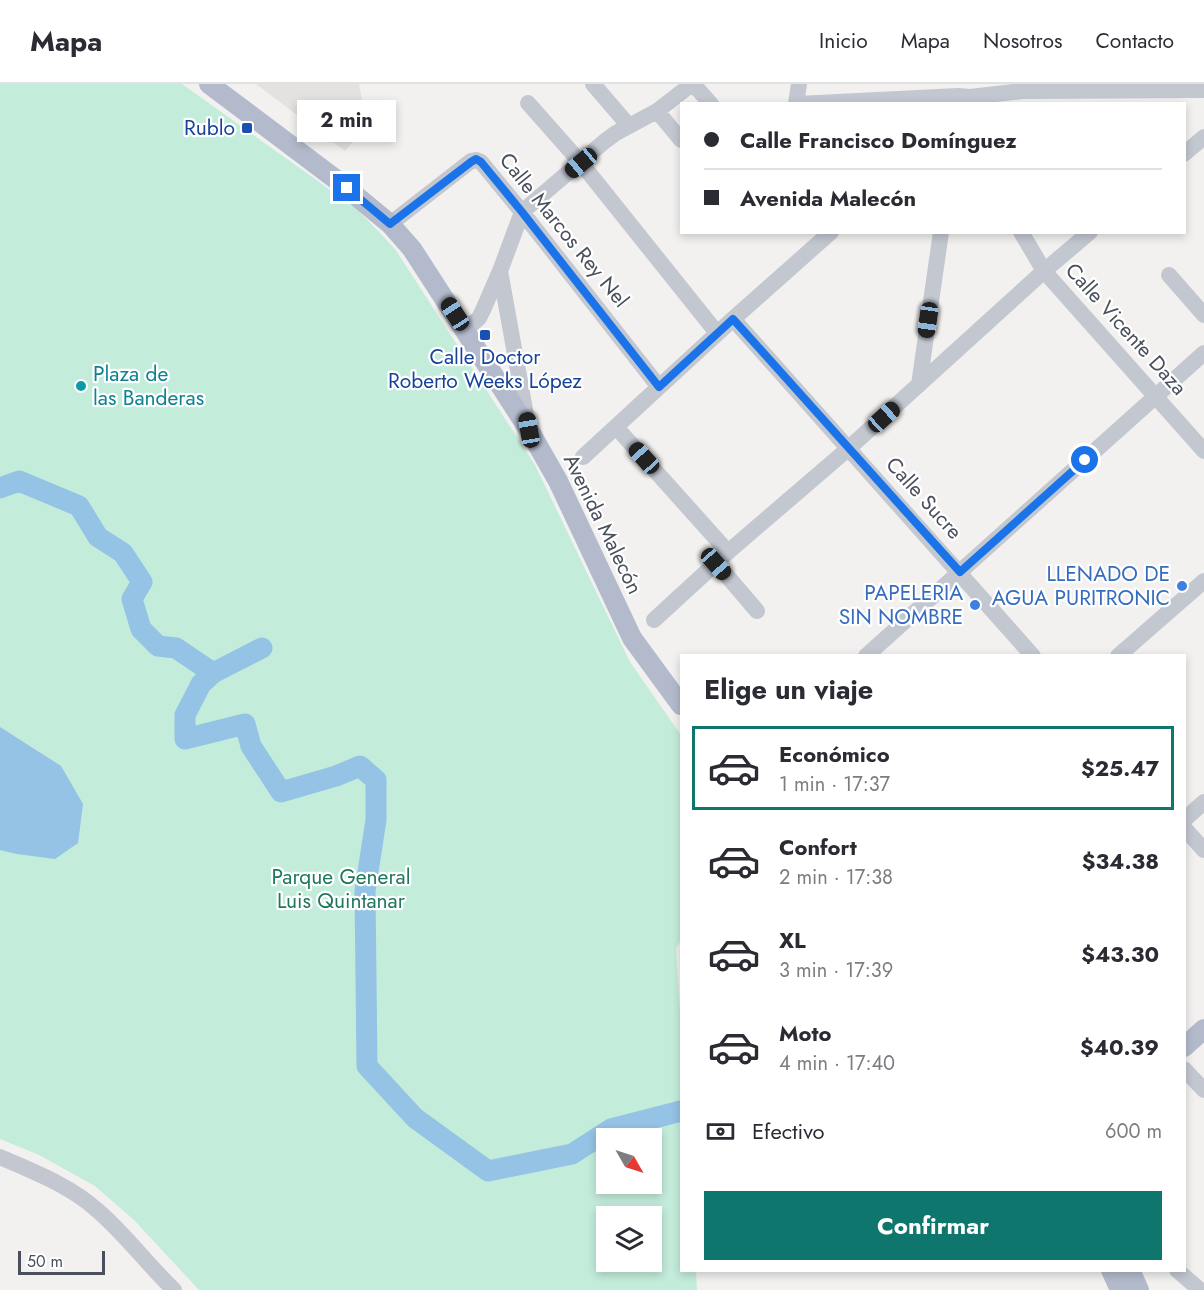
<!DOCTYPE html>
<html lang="es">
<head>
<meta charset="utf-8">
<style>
	body { margin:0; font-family:Jost,sans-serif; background:#f2f2f3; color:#2b2b33; height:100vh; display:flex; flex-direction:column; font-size:22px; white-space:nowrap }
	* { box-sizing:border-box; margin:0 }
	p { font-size:20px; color:#7c7c81 }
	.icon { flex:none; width:33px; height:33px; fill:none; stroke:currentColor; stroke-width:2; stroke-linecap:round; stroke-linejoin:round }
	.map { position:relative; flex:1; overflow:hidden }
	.drawer { position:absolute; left:680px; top:570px; width:506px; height:618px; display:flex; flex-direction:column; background:#fff; border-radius:0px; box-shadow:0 3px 9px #0003 }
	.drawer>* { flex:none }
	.banner { position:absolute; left:680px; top:18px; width:506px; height:132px; border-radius:0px; box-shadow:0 3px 9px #0003; display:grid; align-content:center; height:132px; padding:0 24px; background:#fff }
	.needle { width:39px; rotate:129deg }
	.controls { position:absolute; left:596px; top:1044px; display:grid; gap:12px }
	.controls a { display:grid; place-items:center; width:66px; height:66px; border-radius:0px; background:#fff; box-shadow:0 3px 9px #0003; font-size:30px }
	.scale { position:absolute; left:18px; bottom:15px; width:87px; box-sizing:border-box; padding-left:6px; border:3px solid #494f5c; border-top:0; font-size:16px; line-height:21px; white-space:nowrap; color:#494f5c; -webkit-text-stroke:4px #fff; paint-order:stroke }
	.end { position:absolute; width:27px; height:27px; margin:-14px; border:8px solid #1a73e8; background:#fff; box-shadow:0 0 0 3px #fff }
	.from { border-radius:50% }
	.bubble { position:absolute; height:42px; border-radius:0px; background:#fff; box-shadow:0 3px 9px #0003; font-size:20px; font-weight:700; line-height:42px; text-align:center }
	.car { position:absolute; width:18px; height:36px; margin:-18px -9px; border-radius:8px; box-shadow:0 0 4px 2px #0007; background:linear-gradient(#222 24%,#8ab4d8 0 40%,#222 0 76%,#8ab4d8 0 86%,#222 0) }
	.banner b { display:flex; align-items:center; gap:21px; height:57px; font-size:22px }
	.banner b+b { border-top:2px solid #e1e1e2 }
	.banner i { width:15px; height:15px; background:#2b2b33 }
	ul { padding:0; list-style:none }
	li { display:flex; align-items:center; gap:18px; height:84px; margin:0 12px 9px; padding:0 12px; border:3px solid transparent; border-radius:0px }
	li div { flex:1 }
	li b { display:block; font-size:22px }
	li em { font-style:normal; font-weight:700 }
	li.selected { border-color:#0f766e }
	li>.icon { width:54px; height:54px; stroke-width:1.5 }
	h2 { padding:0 24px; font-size:27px; line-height:72px }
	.pay { display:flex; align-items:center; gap:15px; height:66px; padding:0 24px; font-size:22px }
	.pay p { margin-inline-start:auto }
	.primary-button { display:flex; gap:12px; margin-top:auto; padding:12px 24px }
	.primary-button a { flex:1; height:69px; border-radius:0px; background:#0f766e; color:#fff; font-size:24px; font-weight:700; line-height:69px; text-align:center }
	header { display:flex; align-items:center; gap:36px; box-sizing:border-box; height:84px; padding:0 30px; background:#fff; border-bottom:2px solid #e1e1e2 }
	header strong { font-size:28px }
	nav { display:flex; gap:33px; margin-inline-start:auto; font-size:21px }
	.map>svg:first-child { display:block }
	.education { fill:#e3e2e1 }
	.green { fill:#c3ecdb; fill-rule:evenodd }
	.water { fill:#94c3e5 }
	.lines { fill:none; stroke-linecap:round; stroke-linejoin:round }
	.river { stroke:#94c3e5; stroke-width:21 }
	.minor { stroke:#c2c7d0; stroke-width:16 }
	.major { stroke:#b2bacc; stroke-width:20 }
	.route { stroke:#1a73e8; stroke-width:8 }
	.transit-dot { fill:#1a4fb4; stroke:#fff; stroke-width:2 }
	.culture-dot { fill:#0f9aa8; stroke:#fff; stroke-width:2 }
	.shop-dot { fill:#3f7fe0; stroke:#fff; stroke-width:2 }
	.labels { text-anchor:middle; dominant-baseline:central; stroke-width:4.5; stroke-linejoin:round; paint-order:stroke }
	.transit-label { font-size:21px; fill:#164399; stroke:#fff; text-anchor:end }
	.street-label { font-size:21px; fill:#494f5c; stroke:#fff }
	.culture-label { font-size:21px; fill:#0d838f; stroke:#fff; text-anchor:start }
	.shop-label { font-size:21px; fill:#366cbe; stroke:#fff; text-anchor:end }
	.park-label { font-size:21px; fill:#1f785e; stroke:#fff }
</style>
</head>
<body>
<header>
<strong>Mapa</strong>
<nav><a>Inicio</a><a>Mapa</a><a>Nosotros</a><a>Contacto</a></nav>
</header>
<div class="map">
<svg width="1204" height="1206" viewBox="0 0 1204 1206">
	<rect width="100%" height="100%" fill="#f2f1f0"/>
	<path class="education" d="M256,0h103l8,41 -22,26z"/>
	<path class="green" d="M0,0h182l175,125 38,40 140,216 95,197 51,73v205l-5,9 5,79v242l15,1 1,19h-498l-65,-70 -39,-34 -56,-31 -39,-16zM606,1054h45v46h-45zM606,1132h45v46h-45z"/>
	<path class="water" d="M0,643l61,39 22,38 -5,39 -23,16 -38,-5 -17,-4z"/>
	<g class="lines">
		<path class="river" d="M0,404l19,-7 60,25 19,31 25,16 19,29 -10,17 9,30 17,17 18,2 37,25 49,-25
			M213,589l-12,11 -16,31v24l60,-15 6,22 30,46 55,-16 24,-10 16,14v40l-11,71 2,175 48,52 73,53 84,-17 39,-25 70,-18"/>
		<path class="minor" d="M593,0l36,42
			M693,0l18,20
			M528,19l53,60 136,170
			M796,20l3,-20
			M797,20l161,-8 12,1 52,-6 182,-1
			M657,27l24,29
			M1184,70l20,-17
			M390,140l81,-63 5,-1 5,2 41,50 137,175
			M1021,148l23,39 160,180
			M500,187l28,155
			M1169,191l35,40
			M733,235l300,337
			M465,247l14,-13 4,-8 17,-39 22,-59 83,-71 11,-8 41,-22 35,-27
			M919,301l22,-153
			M616,343l112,125
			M583,373l150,-138 98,-87
			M716,479l41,48
			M654,536l74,-68 121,-104 195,-177 46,-39
			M866,572l338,-303
			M1118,572l86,-75
			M1184,736l20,-18
			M1184,744l20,22
			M1184,985l20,21
			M0,1073c34,15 69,28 97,53 28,24 50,54 77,80
			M1177,1186l23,20"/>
		<path class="major" d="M209,0l129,97 52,43 22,25 117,181 29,51 74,157 49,67
			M1184,963l20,-18
			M1111,1186l9,20
			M1130,1186l9,20"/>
	</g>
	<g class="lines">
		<path class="route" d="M347,104l43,36 81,-62 5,-3 5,3 41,50 137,175 74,-68 227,253 125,-112"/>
	</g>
	<g class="transit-dot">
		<rect x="241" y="38" width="12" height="12" rx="3"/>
		<rect x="479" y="245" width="12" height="12" rx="3"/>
	</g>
	<circle class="culture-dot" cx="81" cy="302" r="6"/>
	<g class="shop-dot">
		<circle cx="1182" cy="502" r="6"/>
		<circle cx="975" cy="521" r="6"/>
	</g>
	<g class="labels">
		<g class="transit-label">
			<text x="235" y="44">Rublo</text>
			<text x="485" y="273" text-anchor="middle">Calle Doctor<tspan x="485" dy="24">Roberto Weeks López</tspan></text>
		</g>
		<g class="street-label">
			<text transform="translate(564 146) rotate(51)">Calle Marcos Rey Nel</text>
			<text transform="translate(1126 245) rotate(48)">Calle Vicente Daza</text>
			<text transform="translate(924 414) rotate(48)">Calle Sucre</text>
			<text transform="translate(603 440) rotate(64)">Avenida Malecón</text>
		</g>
		<g class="culture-label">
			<text x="93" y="290">Plaza de<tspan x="93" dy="24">las Banderas</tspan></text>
		</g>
		<g class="shop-label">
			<text x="1170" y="490">LLENADO DE<tspan x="1170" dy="24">AGUA PURITRONIC</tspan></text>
			<text x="963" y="509">PAPELERIA<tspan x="963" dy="24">SIN NOMBRE</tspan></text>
		</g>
		<g class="park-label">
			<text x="341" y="793">Parque General<tspan x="341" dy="24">Luis Quintanar</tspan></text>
		</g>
	</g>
</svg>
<div class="controls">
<a><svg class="needle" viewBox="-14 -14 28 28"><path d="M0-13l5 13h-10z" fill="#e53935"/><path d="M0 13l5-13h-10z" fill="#7c7c81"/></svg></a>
<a><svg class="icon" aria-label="layers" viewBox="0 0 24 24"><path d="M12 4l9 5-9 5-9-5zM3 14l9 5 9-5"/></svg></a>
</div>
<div class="scale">50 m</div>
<i class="end from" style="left:1085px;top:376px"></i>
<i class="end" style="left:347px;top:104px"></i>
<div class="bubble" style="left:297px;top:16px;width:99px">2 min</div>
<i class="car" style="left:581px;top:79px;rotate:230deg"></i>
<i class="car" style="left:455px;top:230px;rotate:327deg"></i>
<i class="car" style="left:928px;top:236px;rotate:188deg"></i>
<i class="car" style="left:884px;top:333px;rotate:48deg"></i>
<i class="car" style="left:529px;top:346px;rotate:350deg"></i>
<i class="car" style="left:644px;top:374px;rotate:318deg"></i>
<i class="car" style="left:716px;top:480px;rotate:139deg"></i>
<div class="banner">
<b><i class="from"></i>Calle Francisco Domínguez</b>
<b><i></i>Avenida Malecón</b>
</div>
<section class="drawer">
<h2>Elige un viaje</h2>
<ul>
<li class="selected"><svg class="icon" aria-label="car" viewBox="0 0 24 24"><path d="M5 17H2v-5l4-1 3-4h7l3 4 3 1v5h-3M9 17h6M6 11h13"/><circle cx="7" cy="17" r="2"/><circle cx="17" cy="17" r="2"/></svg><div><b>Económico</b><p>1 min · 17:37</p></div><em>$25.47</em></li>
<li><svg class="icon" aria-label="car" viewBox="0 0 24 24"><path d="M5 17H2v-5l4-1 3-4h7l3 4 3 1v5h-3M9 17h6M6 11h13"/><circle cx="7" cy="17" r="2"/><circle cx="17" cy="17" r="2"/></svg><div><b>Confort</b><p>2 min · 17:38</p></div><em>$34.38</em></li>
<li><svg class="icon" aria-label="car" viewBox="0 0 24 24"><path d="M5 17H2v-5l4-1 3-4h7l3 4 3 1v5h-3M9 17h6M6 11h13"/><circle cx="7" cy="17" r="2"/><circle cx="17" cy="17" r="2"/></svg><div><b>XL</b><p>3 min · 17:39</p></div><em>$43.30</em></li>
<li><svg class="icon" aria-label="car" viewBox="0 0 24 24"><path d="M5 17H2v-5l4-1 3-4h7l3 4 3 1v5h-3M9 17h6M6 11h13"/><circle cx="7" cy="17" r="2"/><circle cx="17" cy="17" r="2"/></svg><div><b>Moto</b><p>4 min · 17:40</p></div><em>$40.39</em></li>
</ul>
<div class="pay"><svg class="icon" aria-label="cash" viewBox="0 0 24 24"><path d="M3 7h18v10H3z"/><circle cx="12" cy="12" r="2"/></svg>Efectivo<p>600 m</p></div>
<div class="primary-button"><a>Confirmar</a></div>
</section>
</div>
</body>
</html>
